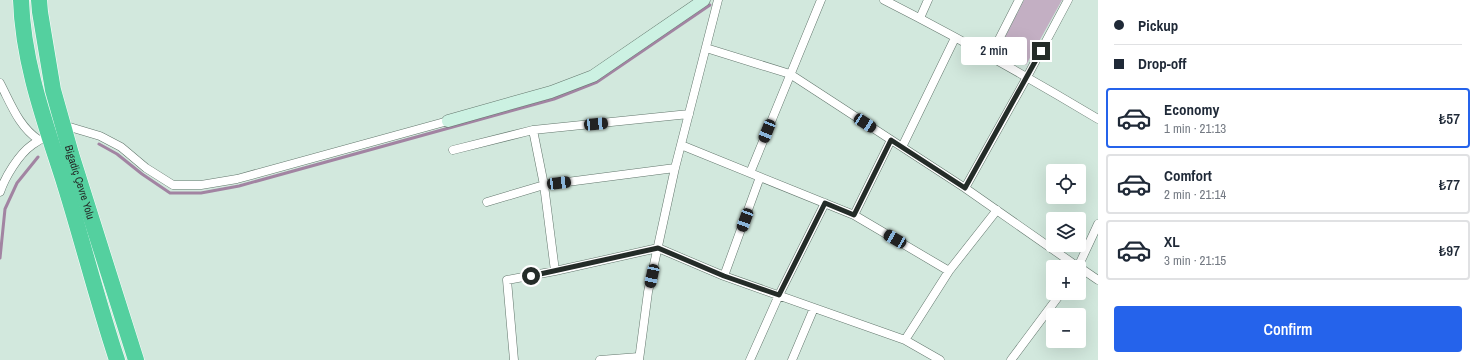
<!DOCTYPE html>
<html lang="en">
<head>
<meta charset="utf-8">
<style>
	body { margin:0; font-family:"Archivo Narrow",sans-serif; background:#f2f2f3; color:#1f2937; height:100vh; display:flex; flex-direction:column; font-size:15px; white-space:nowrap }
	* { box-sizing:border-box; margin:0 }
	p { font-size:13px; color:#747a83 }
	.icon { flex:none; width:22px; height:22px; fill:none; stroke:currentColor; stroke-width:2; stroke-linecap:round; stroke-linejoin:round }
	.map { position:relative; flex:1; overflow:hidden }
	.details { display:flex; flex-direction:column; background:#fff; width:380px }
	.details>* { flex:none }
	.banner { display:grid; align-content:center; height:88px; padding:0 16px; background:#fff }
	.controls { position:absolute; left:1046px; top:164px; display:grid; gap:8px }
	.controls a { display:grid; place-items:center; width:40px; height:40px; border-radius:4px; background:#fff; box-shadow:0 4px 16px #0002; font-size:20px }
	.end { position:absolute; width:18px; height:18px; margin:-9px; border:5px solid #242c28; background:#fff; box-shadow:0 0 0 2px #fff }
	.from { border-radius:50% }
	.bubble { position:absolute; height:28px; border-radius:4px; background:#fff; box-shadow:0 4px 16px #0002; font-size:13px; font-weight:600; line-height:28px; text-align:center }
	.car { position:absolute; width:12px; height:24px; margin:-12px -6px; border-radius:5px; box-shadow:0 0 3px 1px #0007; background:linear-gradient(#222 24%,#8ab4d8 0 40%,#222 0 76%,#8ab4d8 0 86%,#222 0) }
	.banner b { display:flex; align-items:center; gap:14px; height:38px; font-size:15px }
	.banner b+b { border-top:1px solid #e0e1e3 }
	.banner i { width:10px; height:10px; background:#1f2937 }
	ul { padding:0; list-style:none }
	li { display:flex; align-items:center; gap:12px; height:60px; margin:0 8px 6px; padding:0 8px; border:2px solid #e0e1e3; border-radius:4px }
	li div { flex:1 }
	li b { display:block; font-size:15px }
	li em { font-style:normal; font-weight:600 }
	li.active { border-color:#2563eb }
	li>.icon { width:36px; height:36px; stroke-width:1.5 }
	.cta { display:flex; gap:8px; margin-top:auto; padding:8px 16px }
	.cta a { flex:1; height:46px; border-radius:4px; background:#2563eb; color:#fff; font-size:16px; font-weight:600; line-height:46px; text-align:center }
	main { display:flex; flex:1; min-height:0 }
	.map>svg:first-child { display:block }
	.green { fill:#c3afc3 }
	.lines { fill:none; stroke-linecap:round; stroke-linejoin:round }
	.stream { stroke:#a284a2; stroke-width:3 }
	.street-casing { stroke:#63776d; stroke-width:9 }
	.secondary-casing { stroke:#63776d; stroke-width:13 }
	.highway-casing { stroke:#fff; stroke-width:17 }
	.street { stroke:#fff; stroke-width:8 }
	.secondary { stroke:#ccf1e2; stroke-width:12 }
	.highway { stroke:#54d09f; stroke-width:16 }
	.route { stroke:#242c28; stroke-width:5 }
	.labels { text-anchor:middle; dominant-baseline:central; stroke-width:4; stroke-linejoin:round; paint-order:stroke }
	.street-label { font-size:11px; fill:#242c28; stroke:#d2e8dd }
</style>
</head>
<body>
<main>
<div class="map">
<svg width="1098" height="360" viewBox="0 0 1098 360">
	<rect width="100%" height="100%" fill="#d2e8dd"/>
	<path class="green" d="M1024,0h38l-36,65 -27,-16z"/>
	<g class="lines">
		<path class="stream" d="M99,144l18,10 25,20 28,19h31l38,-7 315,-87 43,-17 113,-77
			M0,258l5,-49 12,-26 21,-26"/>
		<g class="street-casing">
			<path id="street" d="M884,0c73,37 144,77 214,119
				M920,18l8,-18
				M706,48l84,26 175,114 113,79
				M990,57l29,-57
				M0,83c11,21 19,44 39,57
				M63,125l37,11 21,11 25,21 27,17h28l36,-6 211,-58
				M533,130l11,55 11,86
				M681,145l173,70 95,56
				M902,147l53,-109
				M453,150l80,-20 156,-16
				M750,173l71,-173
				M965,188l62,-111 41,-77
				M0,192c5,-15 19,-38 32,-47 5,-4 11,-7 17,-9
				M487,202l57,-17 131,-17
				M854,215l37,-75
				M1078,267l20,-43
				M1079,267l19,13
				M724,276l36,-99
				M905,340l44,-69 48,-61
				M514,360l-7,-80 48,-9 103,-23 66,28 181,64 35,20
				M600,360l39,-3
				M639,360l9,-68 27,-124 43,-168
				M750,360l29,-65 46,-92
				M792,360l22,-52
				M1011,360l50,-67"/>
		</g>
		<g class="secondary-casing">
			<path id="secondary" d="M448,121l103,-29 42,-16 111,-76"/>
		</g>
		<g class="highway-casing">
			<g id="highway">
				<path d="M21,0c2,64 25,125 44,185 18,58 33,118 52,175"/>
				<path id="s1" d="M39,0l1,12 13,78 18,64 65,206"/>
			</g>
		</g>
		<use href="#street" class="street"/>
		<use href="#secondary" class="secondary"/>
		<use href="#highway" class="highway"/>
	</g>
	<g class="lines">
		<path class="route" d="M531,276l127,-28 66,28 55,19 46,-92 29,12 37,-75 74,48 76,-137"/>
	</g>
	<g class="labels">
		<g class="street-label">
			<text stroke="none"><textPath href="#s1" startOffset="187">Bigadiç Çevre Yolu</textPath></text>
		</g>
	</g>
</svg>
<div class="controls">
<a><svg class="icon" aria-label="locate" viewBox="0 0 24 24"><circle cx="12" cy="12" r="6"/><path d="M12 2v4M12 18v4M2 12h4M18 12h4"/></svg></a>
<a><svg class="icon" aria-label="layers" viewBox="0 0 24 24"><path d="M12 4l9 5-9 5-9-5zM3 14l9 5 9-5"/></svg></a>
<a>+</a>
<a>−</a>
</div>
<i class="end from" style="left:531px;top:276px"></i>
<i class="end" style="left:1041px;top:51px"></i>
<div class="bubble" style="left:961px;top:37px;width:66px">2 min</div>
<i class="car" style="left:865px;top:123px;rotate:123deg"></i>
<i class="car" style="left:596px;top:124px;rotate:85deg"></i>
<i class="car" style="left:767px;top:131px;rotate:202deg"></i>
<i class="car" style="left:559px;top:183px;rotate:83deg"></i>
<i class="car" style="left:745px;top:220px;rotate:200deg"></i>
<i class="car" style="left:895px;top:239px;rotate:300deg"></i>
<i class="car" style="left:652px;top:276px;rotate:192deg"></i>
</div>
<section class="details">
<div class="banner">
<b><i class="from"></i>Pickup</b>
<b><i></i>Drop-off</b>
</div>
<ul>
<li class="active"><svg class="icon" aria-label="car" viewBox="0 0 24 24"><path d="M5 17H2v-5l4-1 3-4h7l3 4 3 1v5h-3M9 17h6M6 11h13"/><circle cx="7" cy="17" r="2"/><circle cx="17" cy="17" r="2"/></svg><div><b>Economy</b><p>1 min · 21:13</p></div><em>₺57</em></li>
<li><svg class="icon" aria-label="car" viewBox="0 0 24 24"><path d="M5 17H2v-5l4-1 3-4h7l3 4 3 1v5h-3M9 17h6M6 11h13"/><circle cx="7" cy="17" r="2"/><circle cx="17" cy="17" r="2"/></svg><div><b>Comfort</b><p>2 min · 21:14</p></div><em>₺77</em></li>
<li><svg class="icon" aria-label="car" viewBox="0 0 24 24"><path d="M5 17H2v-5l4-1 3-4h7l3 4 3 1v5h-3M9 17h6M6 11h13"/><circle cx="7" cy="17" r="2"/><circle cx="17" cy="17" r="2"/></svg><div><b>XL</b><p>3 min · 21:15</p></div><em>₺97</em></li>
</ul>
<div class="cta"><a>Confirm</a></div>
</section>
</main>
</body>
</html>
